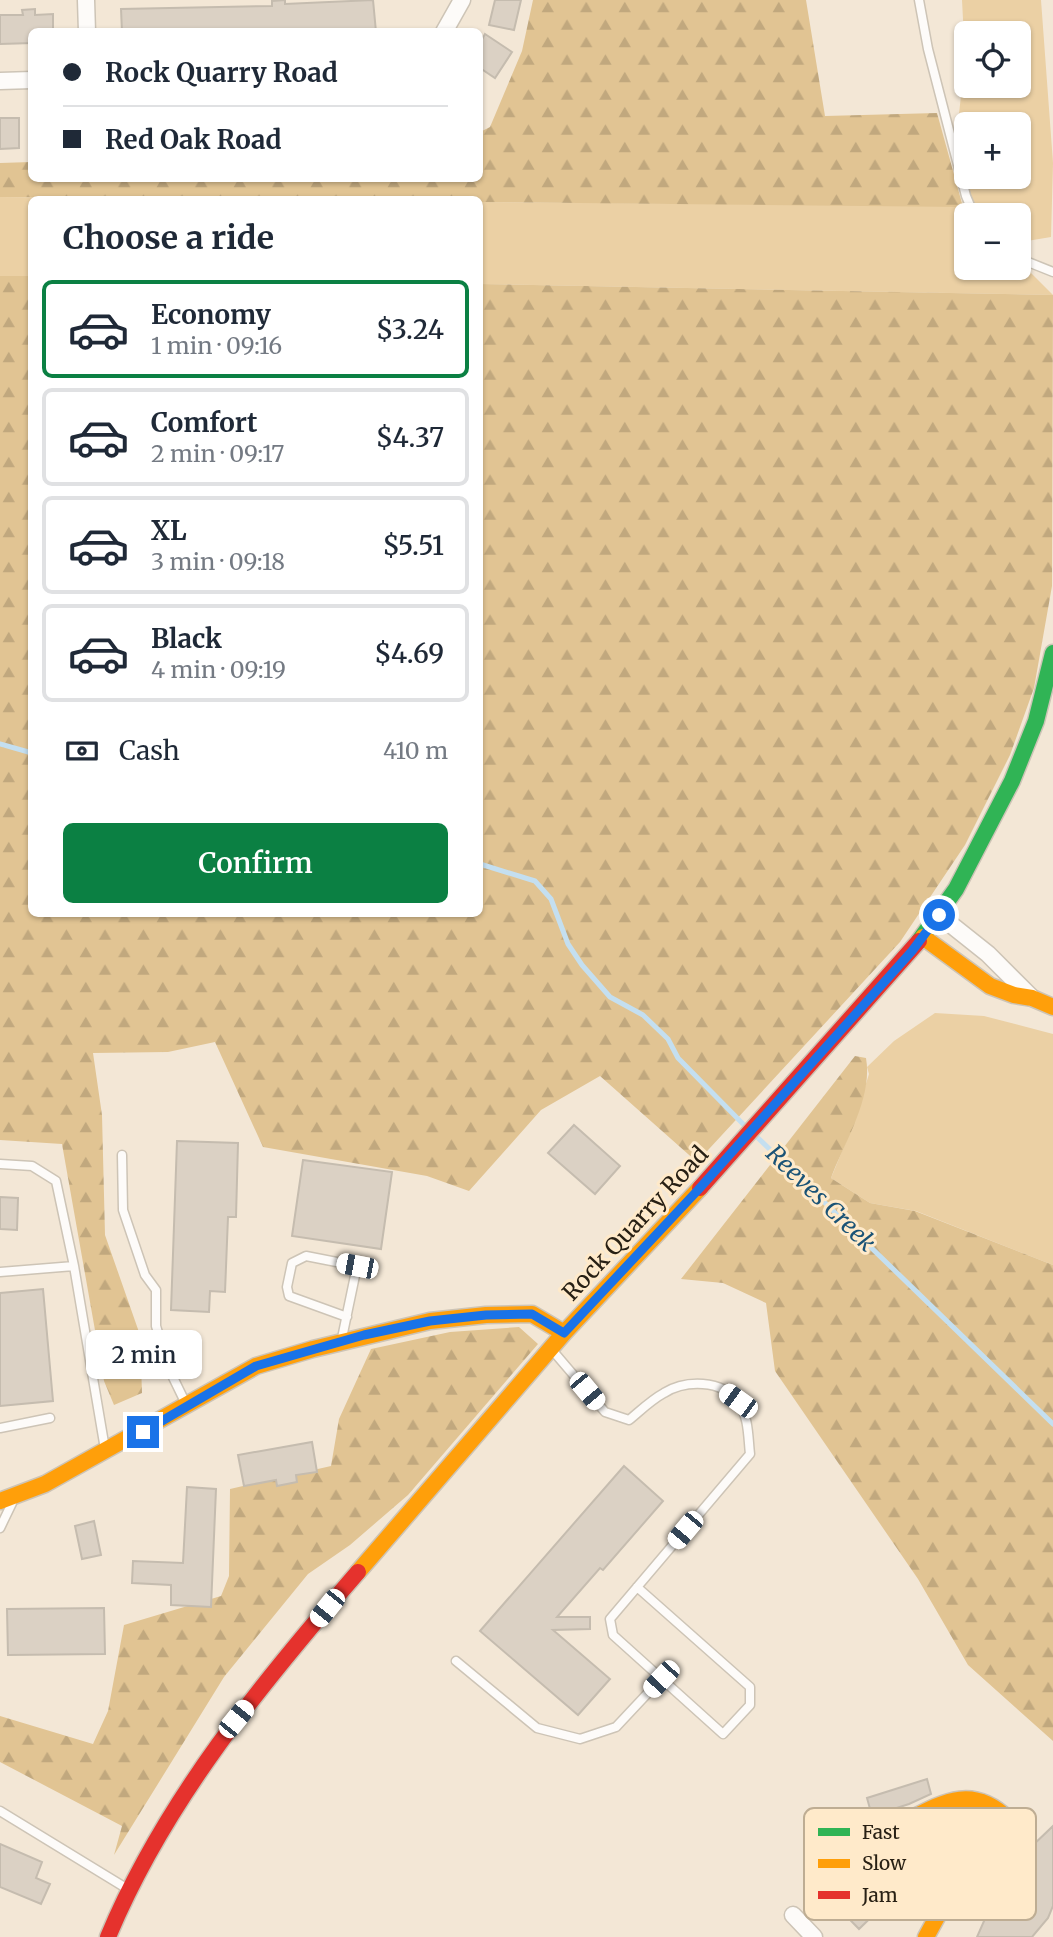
<!DOCTYPE html>
<html lang="en">
<head>
<meta charset="utf-8">
<style>
	body { margin:0; font-family:Merriweather,serif; background:#f6f6f7; color:#1f2937; height:100vh; display:flex; flex-direction:column; font-size:26px; white-space:nowrap }
	* { box-sizing:border-box; margin:0 }
	p { font-size:23px; color:#747a83 }
	.icon { flex:none; width:38px; height:38px; fill:none; stroke:currentColor; stroke-width:2; stroke-linecap:round; stroke-linejoin:round }
	.map { position:relative; flex:1; overflow:hidden }
	.sheet { position:absolute; left:28px; top:196px; width:455px; height:721px; display:flex; flex-direction:column; background:#fff; border-radius:10px; box-shadow:0 2px 5px #0004 }
	.sheet>* { flex:none }
	.top-card { position:absolute; left:28px; top:28px; width:455px; height:154px; border-radius:10px; box-shadow:0 2px 5px #0004; display:grid; align-content:center; height:154px; padding:0 35px; background:#fff }
	.controls { position:absolute; left:954px; top:21px; display:grid; gap:14px }
	.controls a { display:grid; place-items:center; width:77px; height:77px; border-radius:10px; background:#fff; box-shadow:0 2px 5px #0004; font-size:35px }
	.end { position:absolute; width:32px; height:32px; margin:-16px; border:9px solid #1a73e8; background:#fff; box-shadow:0 0 0 4px #fff }
	.from { border-radius:50% }
	.bubble { position:absolute; height:49px; border-radius:10px; background:#fff; box-shadow:0 2px 5px #0004; font-size:23px; font-weight:600; line-height:49px; text-align:center }
	.car { position:absolute; width:21px; height:42px; margin:-21px -10px; border-radius:9px; box-shadow:0 0 5px 2px #0007; background:linear-gradient(#fff 24%,#345 0 40%,#fff 0 76%,#345 0 86%,#fff 0) }
	.top-card b { display:flex; align-items:center; gap:24px; height:66px; font-size:26px }
	.top-card b+b { border-top:2px solid #e0e1e3 }
	.top-card i { width:18px; height:18px; background:#1f2937 }
	ul { padding:0; list-style:none }
	li { display:flex; align-items:center; gap:21px; height:98px; margin:0 14px 10px; padding:0 21px; border:4px solid #e0e1e3; border-radius:10px }
	li div { flex:1 }
	li b { display:block; font-size:26px }
	li em { font-style:normal; font-weight:600 }
	li.on { border-color:#0b8043 }
	li>.icon { width:63px; height:63px; stroke-width:1.5 }
	h2 { padding:0 35px; font-size:32px; line-height:84px }
	.pay { display:flex; align-items:center; gap:18px; height:77px; padding:0 35px; font-size:26px }
	.pay p { margin-inline-start:auto }
	.cta { display:flex; gap:14px; margin-top:auto; padding:14px 35px }
	.cta a { flex:1; height:80px; border-radius:10px; background:#0b8043; color:#fff; font-size:28px; font-weight:600; line-height:80px; text-align:center }
	.map>svg:first-child { display:block }
	.green { fill:#ebd0a4; fill-rule:evenodd }
	.forest { fill:url(#forest-firs) }
	.lines { fill:none; stroke-linecap:round; stroke-linejoin:round }
	.stream { stroke:#c4dff0; stroke-width:5 }
	.building { fill:#dbd1c4; stroke:#c5bcaf; stroke-width:2 }
	.lane-casing { stroke:#cdc4b6; stroke-width:11 }
	.street-casing { stroke:#cdc4b6; stroke-width:19 }
	.fast-casing { stroke:#cdc4b6; stroke-width:19 }
	.slow-casing { stroke:#cdc4b6; stroke-width:19 }
	.jam-casing { stroke:#cdc4b6; stroke-width:19 }
	.lane { stroke:#fdfbf9; stroke-width:8 }
	.street { stroke:#fdfbf9; stroke-width:16 }
	.fast { stroke:#30b455; stroke-width:16 }
	.slow { stroke:#ff9f0a; stroke-width:16 }
	.jam { stroke:#e5322d; stroke-width:16 }
	.route { stroke:#1a73e8; stroke-width:9 }
	.labels { text-anchor:middle; dominant-baseline:central; stroke-width:6; stroke-linejoin:round; paint-order:stroke }
	.street-label { font-size:23px; fill:#282014; stroke:#ffeaca }
	.water-label { font-size:24px; font-style:italic; fill:#1b5376; stroke:#ffeaca }
	.key { fill:#ffeaca; stroke:#bead93; stroke-width:2 }
	.key-label { font-size:19px; fill:#282014 }
</style>
</head>
<body>
<div class="map">
<svg width="1053" height="1937" viewBox="0 0 1053 1937">
	<defs>
		<pattern id="forest-firs" width="22" height="20" patternUnits="userSpaceOnUse" patternTransform="scale(1.75)"><rect width="22" height="20" fill="#e1c493"/><path d="M5 1l3.5 6h-7zM16 11l3.5 6h-7z" fill="#c1a87e"/></pattern>
	</defs>
	<rect width="100%" height="100%" fill="#f3e7d6"/>
	<path class="green" d="M962,0h79l12,163 -2,74 -24,4 -8,-1 -1,-25h-52v53h52l1,-7 34,34 -573,-11v-82l483,4 -7,-64 9,-84zM966,33h52v53h-52zM966,124h52v53h-52z
		M0,197l219,2 -187,1 -1,76h-31z
		M935,1013l49,3 69,18v231l-137,-54 -46,-8 -39,-25 22,-53 16,-51 -2,-7 27,-26z"/>
	<path class="forest" d="M533,0h273l19,116 112,-3 26,94 -483,-5v-2l-480,-3v-34l31,-1 1,16h448v-46l10,-5 32,-76z
		M0,276h31l1,638h448v-630l573,11 -1,291 -18,102 -24,67 -45,90 -65,97 -203,220 -97,-86 -59,34 -72,81 -42,-15 -164,-29 -48,-105 -47,10 -75,1 9,62 3,120 35,100 2,58 -28,12 -10,-24 -42,-237 -62,-4z
		M855,1056l11,2c7,40 -21,83 -35,120l39,25 45,8 138,54v476l-85,-76 -50,-86 -143,-208 -9,-68 -43,-20 -42,-4z
		M519,1327l19,17 -130,151 -58,50 -42,29 -84,103 -110,178 8,-29 -122,-64v-46l93,28 15,-33 16,-86 97,-29 8,-20 1,-87 101,-23 8,-47 32,-70 79,-17z"/>
	<g class="lines">
		<path class="stream" d="M0,744l32,9
			M480,864l55,17 16,18 17,45 14,21 28,32 33,18 25,24 10,19 68,69
			M756,1136l297,288"/>
	</g>
	<path class="building" d="M285,0v4l88,-4 3,32h-254l-1,-23 151,-3v-5z
		M495,0h26l-7,30 -25,-5z
		M35,9v6l18,-1v18h-21v11l-32,1v-29h23l-1,-5z
		M485,34l27,18 -17,26 -15,-10v-25z
		M0,118h19v30l-19,1z
		M574,1125l46,41 -25,28 -47,-41z
		M177,1141l61,2 -2,74h-8l-3,75 -15,-1 -1,21 -38,-2z
		M303,1160l89,12 -11,77 -89,-13z
		M0,1197l18,1 -1,32 -17,-1z
		M43,1289l10,112 -53,5v-113z
		M312,1442l5,30 -21,3 1,7 -20,4 -1,-6 -32,6 -6,-31z
		M624,1466l39,35 -60,69 -3,-2 -43,49h33v12l-37,1 57,49 -32,36 -98,-84z
		M187,1487l29,2 -5,118 -40,-2v-20l-39,-2 1,-22 50,2z
		M94,1521l7,34 -19,4 -7,-33z
		M104,1608l1,46 -97,1 -1,-46z
		M927,1779l4,15 -22,10 -37,12 -5,-18z
		M1053,1826v80l-5,12 -16,19h-55l11,-25 -3,-2 10,-10 5,-10 17,-17 5,2 11,-26 -2,-2z
		M0,1844l42,18 -6,16 14,6 -9,20 -41,-17z
		M858,1866l32,33 -31,30 -32,-33z"/>
	<g class="lines">
		<g class="lane-casing">
			<path id="lane" d="M919,0l9,49 38,147 8,19
				M1018,258l35,14
				M122,1155l1,55 22,65 11,15v36l13,43 16,33
				M0,1164l32,2 24,15 18,85
				M0,1272l74,-6 31,183
				M342,1338l15,-72 -51,-10 -14,7 -5,24 2,9 58,21
				M553,1351l52,61 24,8c11,-9 22,-20 35,-27 21,-13 58,-14 74,9 11,15 10,35 12,52l-140,165 3,16 110,99 27,-29v-18l-113,-100
				M0,1428l50,-10
				M0,1528l12,-25
				M456,1661l81,67 43,11 36,-12 45,-48
				M0,1811l126,77"/>
		</g>
		<g class="street-casing">
			<path id="street" d="M86,0l1,32
				M444,32l18,-32
				M0,81l32,-1
				M939,915l49,39 44,44
				M793,1915l21,22"/>
		</g>
		<g class="fast-casing">
			<path id="fast" d="M919,941l37,-52 56,-108 24,-60 17,-68"/>
		</g>
		<g class="slow-casing">
			<path id="slow" d="M923,937l67,49 24,9 18,3 21,9
				M0,1501l45,-17 211,-118 57,-17 117,-28 56,-6 46,-1 32,19
				M358,1572l206,-239 136,-145
				M926,1937l29,-53 53,-65c-35,-34 -63,-18 -101,2l-5,15 25,28 28,20"/>
		</g>
		<g class="jam-casing">
			<path id="jam" d="M700,1188l219,-247
				M108,1937c57,-137 154,-254 250,-365"/>
		</g>
		<use href="#lane" class="lane"/>
		<use href="#street" class="street"/>
		<use href="#fast" class="fast"/>
		<use href="#slow" class="slow"/>
		<use href="#jam" class="jam"/>
	</g>
	<g class="lines">
		<path class="route" d="M143,1432l113,-66 108,-31 66,-14 56,-6 46,-1 32,19 134,-143 214,-239 27,-36"/>
	</g>
	<g class="labels">
		<g class="street-label">
			<text transform="translate(635 1223) rotate(-47)">Rock Quarry Road</text>
		</g>
		<g class="water-label">
			<text transform="translate(821 1198) rotate(44)">Reeves Creek</text>
		</g>
	</g>
	<rect x="804" y="1808" width="232" height="112" rx="10" class="key"/>
	<rect x="818" y="1828" width="32" height="8" fill="#30b455"/>
	<rect x="818" y="1859" width="32" height="9" fill="#ff9f0a"/>
	<rect x="818" y="1891" width="32" height="8" fill="#e5322d"/>
	<g class="key-label">
		<text x="862" y="1839">Fast</text>
		<text x="862" y="1870">Slow</text>
		<text x="862" y="1902">Jam</text>
	</g>
</svg>
<div class="controls">
<a><svg class="icon" aria-label="locate" viewBox="0 0 24 24"><circle cx="12" cy="12" r="6"/><path d="M12 2v4M12 18v4M2 12h4M18 12h4"/></svg></a>
<a>+</a>
<a>−</a>
</div>
<i class="end from" style="left:939px;top:915px"></i>
<i class="end" style="left:143px;top:1432px"></i>
<div class="bubble" style="left:86px;top:1330px;width:116px">2 min</div>
<i class="car" style="left:357px;top:1266px;rotate:281deg"></i>
<i class="car" style="left:587px;top:1391px;rotate:140deg"></i>
<i class="car" style="left:738px;top:1401px;rotate:306deg"></i>
<i class="car" style="left:685px;top:1530px;rotate:220deg"></i>
<i class="car" style="left:327px;top:1608px;rotate:219deg"></i>
<i class="car" style="left:661px;top:1679px;rotate:223deg"></i>
<i class="car" style="left:236px;top:1719px;rotate:39deg"></i>
<div class="top-card">
<b><i class="from"></i>Rock Quarry Road</b>
<b><i></i>Red Oak Road</b>
</div>
<section class="sheet">
<h2>Choose a ride</h2>
<ul>
<li class="on"><svg class="icon" aria-label="car" viewBox="0 0 24 24"><path d="M5 17H2v-5l4-1 3-4h7l3 4 3 1v5h-3M9 17h6M6 11h13"/><circle cx="7" cy="17" r="2"/><circle cx="17" cy="17" r="2"/></svg><div><b>Economy</b><p>1 min · 09:16</p></div><em>$3.24</em></li>
<li><svg class="icon" aria-label="car" viewBox="0 0 24 24"><path d="M5 17H2v-5l4-1 3-4h7l3 4 3 1v5h-3M9 17h6M6 11h13"/><circle cx="7" cy="17" r="2"/><circle cx="17" cy="17" r="2"/></svg><div><b>Comfort</b><p>2 min · 09:17</p></div><em>$4.37</em></li>
<li><svg class="icon" aria-label="car" viewBox="0 0 24 24"><path d="M5 17H2v-5l4-1 3-4h7l3 4 3 1v5h-3M9 17h6M6 11h13"/><circle cx="7" cy="17" r="2"/><circle cx="17" cy="17" r="2"/></svg><div><b>XL</b><p>3 min · 09:18</p></div><em>$5.51</em></li>
<li><svg class="icon" aria-label="car" viewBox="0 0 24 24"><path d="M5 17H2v-5l4-1 3-4h7l3 4 3 1v5h-3M9 17h6M6 11h13"/><circle cx="7" cy="17" r="2"/><circle cx="17" cy="17" r="2"/></svg><div><b>Black</b><p>4 min · 09:19</p></div><em>$4.69</em></li>
</ul>
<div class="pay"><svg class="icon" aria-label="cash" viewBox="0 0 24 24"><path d="M3 7h18v10H3z"/><circle cx="12" cy="12" r="2"/></svg>Cash<p>410 m</p></div>
<div class="cta"><a>Confirm</a></div>
</section>
</div>
</body>
</html>
